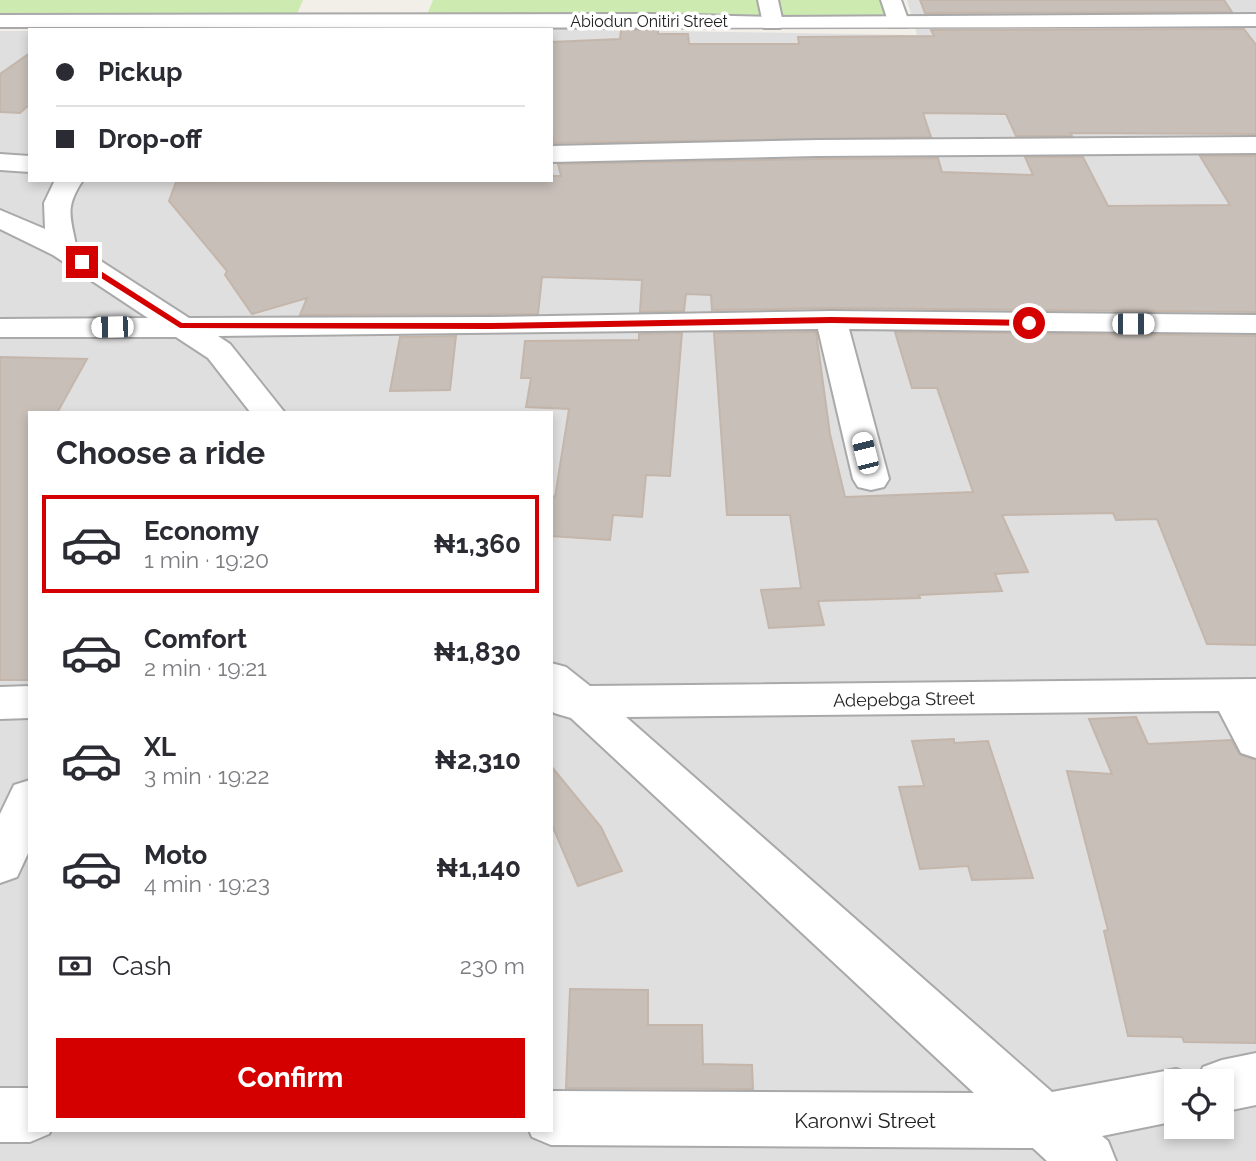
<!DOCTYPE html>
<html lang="en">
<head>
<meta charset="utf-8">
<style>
	body { margin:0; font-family:Raleway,sans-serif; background:#f2f2f3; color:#2b2b33; height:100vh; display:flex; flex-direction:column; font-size:26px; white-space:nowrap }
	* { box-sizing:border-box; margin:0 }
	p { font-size:23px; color:#7c7c81 }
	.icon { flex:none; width:38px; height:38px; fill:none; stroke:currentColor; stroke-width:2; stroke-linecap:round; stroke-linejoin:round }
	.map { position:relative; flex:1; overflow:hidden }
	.sheet { position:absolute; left:28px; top:411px; width:525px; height:721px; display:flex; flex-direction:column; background:#fff; border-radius:0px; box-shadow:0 4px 10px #0003 }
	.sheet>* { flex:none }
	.hud { position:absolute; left:28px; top:28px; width:525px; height:154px; border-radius:0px; box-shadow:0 4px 10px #0003; display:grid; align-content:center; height:154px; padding:0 28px; background:#fff }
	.fabs { position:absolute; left:1164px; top:1069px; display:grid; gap:14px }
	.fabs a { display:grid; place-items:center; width:70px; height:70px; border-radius:0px; background:#fff; box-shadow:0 4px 10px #0003; font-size:35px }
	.end { position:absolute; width:32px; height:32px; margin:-16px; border:9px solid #d40000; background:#fff; box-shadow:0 0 0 4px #fff }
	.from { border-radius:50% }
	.car { position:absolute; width:21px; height:42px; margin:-21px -10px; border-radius:9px; box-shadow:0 0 5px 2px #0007; background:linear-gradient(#fff 24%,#345 0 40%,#fff 0 76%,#345 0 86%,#fff 0) }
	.hud b { display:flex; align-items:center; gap:24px; height:66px; font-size:26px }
	.hud b+b { border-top:2px solid #e1e1e2 }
	.hud i { width:18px; height:18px; background:#2b2b33 }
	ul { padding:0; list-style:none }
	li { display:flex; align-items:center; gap:21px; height:98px; margin:0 14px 10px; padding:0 14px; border:4px solid transparent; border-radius:0px }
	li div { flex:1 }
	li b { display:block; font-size:26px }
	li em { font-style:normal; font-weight:700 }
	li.current { border-color:#d40000 }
	li>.icon { width:63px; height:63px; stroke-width:1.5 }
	h2 { padding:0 28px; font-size:32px; line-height:84px }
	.pay { display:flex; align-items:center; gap:18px; height:77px; padding:0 28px; font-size:26px }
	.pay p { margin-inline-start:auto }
	.primary-button { display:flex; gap:14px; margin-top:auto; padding:14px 28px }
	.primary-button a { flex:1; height:80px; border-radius:0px; background:#d40000; color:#fff; font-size:28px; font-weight:700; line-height:80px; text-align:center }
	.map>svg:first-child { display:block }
	.residential { fill:#e0dfdf; fill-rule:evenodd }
	.grass { fill:#cdebb0 }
	.building { fill:#c7bfb8; stroke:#c4b6ab; stroke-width:2 }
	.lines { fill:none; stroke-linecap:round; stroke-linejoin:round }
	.minor-casing { stroke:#a9a9a9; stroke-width:4 }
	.tertiary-casing { stroke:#a9a9a9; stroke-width:4 }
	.minor { fill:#fff; fill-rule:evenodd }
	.tertiary { fill:#fff; fill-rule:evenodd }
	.route { fill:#d40000 }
	.labels { text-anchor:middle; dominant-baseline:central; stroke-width:7; stroke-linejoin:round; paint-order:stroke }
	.far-street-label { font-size:16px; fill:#222; stroke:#fff }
	.street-label { font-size:18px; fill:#222; stroke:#fff }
	.near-street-label { font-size:21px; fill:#222; stroke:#fff }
</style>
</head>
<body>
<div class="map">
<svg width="1256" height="1161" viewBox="0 0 1256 1161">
	<rect width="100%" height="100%" fill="#f2efe9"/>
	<path class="residential" d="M907,0h349v1161h-1256v-1130h30v149h521v-150h-179l166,-1 379,6zM30,413h521v717h-521zM1176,1082h46v45h-46z"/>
	<path class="grass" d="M0,0h303l-9,21 -294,1z
		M433,0h457l7,18 -472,2z"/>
	<path class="building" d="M920,0h304l8,12 -307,1z
		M1244,29l12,16v89l-186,-1 2,3h-56l-10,-22 -83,-1 8,24 -377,6 -3,-17v-84l69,-3 1,-9h37v4h30l1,10h110l-1,-7 136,-1 -3,-6z
		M30,53v51l-10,9 -20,-1v-38z
		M1200,156h56v156l-425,-4 -119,2 -1,-15 -25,-1 -2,17 -44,1 2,-32 -100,-3 -4,37 -238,1 7,-17 -55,16 -27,-39 2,-4 -58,-70 7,-19 375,-2v-4h10l-3,-12 260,-5 120,-1 4,14 91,3 -8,-18h58l25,49 122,-1z
		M816,332l14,102 15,63 128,-5 -36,-104h-25l-17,-56 361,4v309l-49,-1 -50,-125 -41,1 -3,-7 -111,2 26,57 -33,2 7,17 -83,4 1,3 -102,3 6,24 -55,3 -8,-38 40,-2 -11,-73h-63l-13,-182z
		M682,333l-12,143 -24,-1 -4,42 -29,-2 -3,25 -59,-4v-40l4,1 14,-88 -43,-2 5,-29h-10l4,-37 114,-1v-6z
		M456,336l-6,54 -60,1 10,-54z
		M0,357l87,2 -30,54h-27v267h-30z
		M1136,717l12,27 83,-4 9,15 16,5v283l-72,-1 -2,-5 -54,-1 -24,-105 4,-1 -41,-159 45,3 -23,-55z
		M954,739v4l34,-2 45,137 -61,2 -4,-14 -48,3 -21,-82 25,-1 -12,-45z
		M551,766l50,61 21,44 -44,15 -27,-63z
		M570,989l78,1v35h54l1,39 49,1 1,24 -187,-1z"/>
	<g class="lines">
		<g class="minor-casing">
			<path id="minor" d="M758,0h20l5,23 -3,5h-16z
				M881,0h20l8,22 -3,5h-16z
				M1256,137v16l-438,3 -267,6v-16l267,-6z
				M0,154l30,2v16l-30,-2z
				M55,180h28c-18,27 -13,35 -7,65l113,73 301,-1 341,-6 425,4v18l-407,-4 40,150 -5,8 -13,3 -13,-3 -5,-8 -35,-150 -600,7 12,8 55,69h-34l-43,-55 -32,-21h-176v-18l148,-1 -95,-63 -53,-26v-19l45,19 -1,-26z
				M551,663l15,4 24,19 666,-7v79l-15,-5 -22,-42 -593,6 426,375 124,-23 19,7 2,5 6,-14 19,-7 34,-7v52l-34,7v-30h-46v39l-74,15 6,5 8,20h-69l-14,-13 -482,-3 -19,-8 -3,-7h22v-39l423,2 -403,-375 -17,-5 -3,-5z
				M30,686v32l-30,1v-32z
				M30,780v69l-13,28 -17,6v-69l14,-29z
				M0,1088h30v42h21l-2,4 -19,8h-30z"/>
		</g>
		<g class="tertiary-casing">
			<path id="tertiary" d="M649,14l123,3 484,-3v12c-419,3 -837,1 -1256,1v-12z"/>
		</g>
		<use href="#minor" class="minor"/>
		<use href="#tertiary" class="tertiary"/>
	</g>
	<path class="route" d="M82,259l100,64h308l341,-6 198,3 5,3 -5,3 -198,-3 -341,6 -310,-1 -101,-64z"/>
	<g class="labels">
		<g class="far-street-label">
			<text x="649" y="21">Abiodun Onitiri Street</text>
		</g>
		<g class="street-label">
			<text transform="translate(904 699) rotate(-1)">Adepebga Street</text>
		</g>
		<g class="near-street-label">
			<text x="865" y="1120">Karonwi Street</text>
		</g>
	</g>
</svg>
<div class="fabs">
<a><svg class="icon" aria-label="locate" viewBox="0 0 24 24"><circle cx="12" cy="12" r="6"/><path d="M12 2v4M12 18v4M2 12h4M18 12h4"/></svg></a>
</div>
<i class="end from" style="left:1029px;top:323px"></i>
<i class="end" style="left:82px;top:262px"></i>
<i class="car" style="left:1133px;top:324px;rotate:90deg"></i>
<i class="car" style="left:112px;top:327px;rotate:269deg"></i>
<i class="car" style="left:865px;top:453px;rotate:346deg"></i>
<div class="hud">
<b><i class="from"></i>Pickup</b>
<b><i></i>Drop-off</b>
</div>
<section class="sheet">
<h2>Choose a ride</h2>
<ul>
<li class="current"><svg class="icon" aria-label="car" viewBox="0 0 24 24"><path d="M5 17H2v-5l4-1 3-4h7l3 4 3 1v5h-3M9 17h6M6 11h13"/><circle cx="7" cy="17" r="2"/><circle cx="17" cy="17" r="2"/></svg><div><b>Economy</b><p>1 min · 19:20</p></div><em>₦1,360</em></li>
<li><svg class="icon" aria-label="car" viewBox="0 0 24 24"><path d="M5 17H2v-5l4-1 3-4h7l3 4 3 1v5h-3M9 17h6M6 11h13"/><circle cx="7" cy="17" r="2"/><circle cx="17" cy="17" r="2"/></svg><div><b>Comfort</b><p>2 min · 19:21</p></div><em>₦1,830</em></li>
<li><svg class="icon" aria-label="car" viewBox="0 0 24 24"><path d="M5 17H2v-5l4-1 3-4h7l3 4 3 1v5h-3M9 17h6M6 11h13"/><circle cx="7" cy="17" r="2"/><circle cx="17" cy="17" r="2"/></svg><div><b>XL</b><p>3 min · 19:22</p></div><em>₦2,310</em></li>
<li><svg class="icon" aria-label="car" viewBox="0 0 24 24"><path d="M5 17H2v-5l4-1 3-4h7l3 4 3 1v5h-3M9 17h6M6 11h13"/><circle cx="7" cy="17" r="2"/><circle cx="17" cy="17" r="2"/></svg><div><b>Moto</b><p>4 min · 19:23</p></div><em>₦1,140</em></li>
</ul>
<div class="pay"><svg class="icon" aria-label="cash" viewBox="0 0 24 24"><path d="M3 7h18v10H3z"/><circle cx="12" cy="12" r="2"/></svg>Cash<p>230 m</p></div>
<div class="primary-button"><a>Confirm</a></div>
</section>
</div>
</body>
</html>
